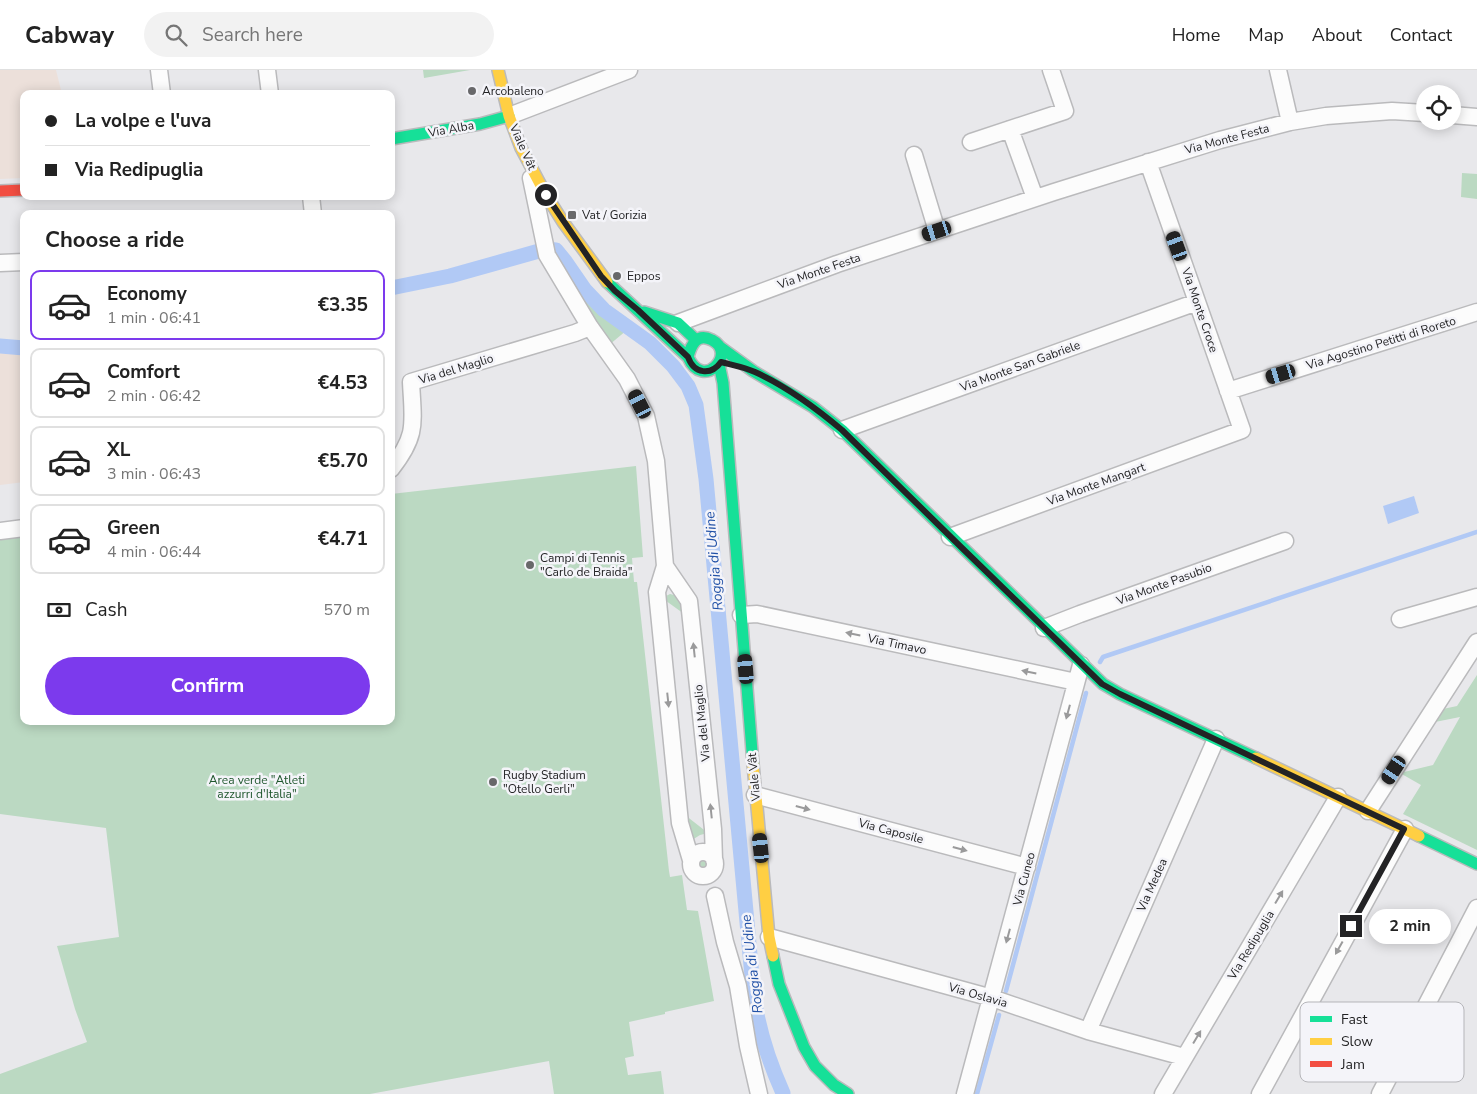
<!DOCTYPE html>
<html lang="en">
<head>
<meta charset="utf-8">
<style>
	body { margin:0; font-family:"Nunito Sans",sans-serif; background:#f2f2f2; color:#222; height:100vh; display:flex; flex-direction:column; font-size:19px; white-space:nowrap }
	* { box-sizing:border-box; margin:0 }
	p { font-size:16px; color:#767676 }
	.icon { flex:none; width:28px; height:28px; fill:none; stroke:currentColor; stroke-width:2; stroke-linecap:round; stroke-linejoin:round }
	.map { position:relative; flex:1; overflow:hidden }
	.drawer { position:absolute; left:20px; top:140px; width:375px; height:515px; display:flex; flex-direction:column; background:#fff; border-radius:10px; box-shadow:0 2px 12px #0003 }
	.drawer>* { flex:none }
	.top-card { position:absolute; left:20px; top:20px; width:375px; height:110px; border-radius:10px; box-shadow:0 2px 12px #0003; display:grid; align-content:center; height:110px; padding:0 25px; background:#fff }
	.buttons { position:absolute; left:1416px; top:15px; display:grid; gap:10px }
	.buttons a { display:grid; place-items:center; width:45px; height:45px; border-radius:50%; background:#fff; box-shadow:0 2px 12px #0003; font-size:25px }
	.end { position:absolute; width:22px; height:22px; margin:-11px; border:6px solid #232325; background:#fff; box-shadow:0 0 0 2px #fff }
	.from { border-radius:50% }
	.bubble { position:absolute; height:35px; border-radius:18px; background:#fff; box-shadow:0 2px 12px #0003; font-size:16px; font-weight:700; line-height:35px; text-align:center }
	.car { position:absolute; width:15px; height:30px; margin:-15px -8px; border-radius:6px; box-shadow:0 0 4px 1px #0007; background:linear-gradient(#222 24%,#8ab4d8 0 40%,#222 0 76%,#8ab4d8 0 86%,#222 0) }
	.top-card b { display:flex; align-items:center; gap:18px; height:48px; font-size:19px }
	.top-card b+b { border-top:1px solid #e0e0e0 }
	.top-card i { width:12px; height:12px; background:#222 }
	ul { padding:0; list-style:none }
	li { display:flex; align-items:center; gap:15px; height:70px; margin:0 10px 8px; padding:0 15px; border:2px solid #e0e0e0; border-radius:10px }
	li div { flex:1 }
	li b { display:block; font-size:19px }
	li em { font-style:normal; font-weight:700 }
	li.active { border-color:#7c3aed }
	li>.icon { width:45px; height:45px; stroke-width:1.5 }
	h2 { padding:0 25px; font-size:22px; line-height:60px }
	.pay { display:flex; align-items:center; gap:12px; height:55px; padding:0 25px; font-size:19px }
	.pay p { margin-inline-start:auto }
	.cta { display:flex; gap:10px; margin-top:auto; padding:10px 25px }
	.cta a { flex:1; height:58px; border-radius:30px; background:#7c3aed; color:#fff; font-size:20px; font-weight:700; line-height:58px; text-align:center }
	header { display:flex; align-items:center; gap:30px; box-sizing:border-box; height:70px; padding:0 25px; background:#fff; border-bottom:1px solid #e0e0e0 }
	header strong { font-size:24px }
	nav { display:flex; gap:28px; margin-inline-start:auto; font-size:18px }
	.search { width:350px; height:45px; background:#f2f2f2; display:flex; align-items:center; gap:12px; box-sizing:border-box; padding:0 18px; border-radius:28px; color:#767676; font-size:19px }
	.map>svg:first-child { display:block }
	.education { fill:#ece0da }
	.green { fill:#bbd9c2 }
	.water { fill:#b1c9f5 }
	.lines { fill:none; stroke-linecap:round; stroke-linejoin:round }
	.stream { stroke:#b1c9f5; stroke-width:4.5 }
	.canal { stroke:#b1c9f5; stroke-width:15 }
	.street-casing { stroke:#bababc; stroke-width:19 }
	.fast-casing { stroke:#bababc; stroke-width:14 }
	.slow-casing { stroke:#bababc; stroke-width:14 }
	.jam-casing { stroke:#bababc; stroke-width:14 }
	.street { stroke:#fcfcfc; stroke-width:16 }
	.fast { stroke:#16e098; stroke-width:11 }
	.slow { stroke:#ffcf43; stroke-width:11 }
	.jam { stroke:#f24e42; stroke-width:11 }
	.oneway { fill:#9a9a9b }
	.route { stroke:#232325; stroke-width:6 }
	.poi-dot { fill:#68686a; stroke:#f4f4f9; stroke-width:2 }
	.labels { text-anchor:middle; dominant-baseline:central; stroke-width:5; stroke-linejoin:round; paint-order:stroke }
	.poi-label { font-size:12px; fill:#232325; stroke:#f4f4f9; text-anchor:start }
	.street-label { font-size:12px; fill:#232325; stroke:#f4f4f9 }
	.park-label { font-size:12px; fill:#20572e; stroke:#f4f4f9 }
	.water-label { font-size:14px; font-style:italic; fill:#2151a7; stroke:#f4f4f9 }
	.key { fill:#f4f4f9; stroke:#b5b5b9; stroke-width:1 }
	.key-label { font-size:14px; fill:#232325 }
</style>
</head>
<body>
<header>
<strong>Cabway</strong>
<div class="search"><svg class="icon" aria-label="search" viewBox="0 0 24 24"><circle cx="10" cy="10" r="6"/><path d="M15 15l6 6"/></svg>Search here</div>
<nav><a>Home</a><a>Map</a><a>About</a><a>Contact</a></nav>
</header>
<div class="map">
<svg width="1477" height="1024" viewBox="0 0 1477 1024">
	<rect width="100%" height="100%" fill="#e8e8eb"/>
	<path class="education" d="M0,0h56l6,24h-38v84l-24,1z
		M0,277l15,3h9v132l-24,3z"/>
	<path class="green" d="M423,0h47l-46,8z
		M1462,103l15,1v25l-16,-2z
		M554,183l26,39 47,38 -18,15 -32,-50 -25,-41z
		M636,396l7,91 -11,1 2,24h3l32,289 1,6 12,-2 5,35 11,1 16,90 -49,11v2l-36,8 5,34 -9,2 3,17 33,-4 3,23h-110l-5,-33 -179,33h-370v-20l87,-32 -12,-33 -18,-63 62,-9 -13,-109 -106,-14v-276l24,-2v185h367v-227z
		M670,524l8,2 9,20 -25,-18z
		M1477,605v175l-74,-36 18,-29 -21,-12 33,-8 27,-48 -25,5 8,-13 14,-3z
		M685,745l23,18 -8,2 -8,5z
		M691 795a12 12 0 1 1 24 0a12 12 0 1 1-24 0Z"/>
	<path class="water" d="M1414,426l5,17 -31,11 -5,-18z"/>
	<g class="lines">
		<path class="stream" d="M1100,592l3,-5 374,-125
			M1006,921l80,-298
			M977,1024l22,-79"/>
		<path class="canal" d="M391,218l59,-12 96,-27 10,1 9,11 20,29 19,20 46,33 23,23 15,20 8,19 10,74 48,519c5,33 15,64 29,95
			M0,276l24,2"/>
		<g class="street-casing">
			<path id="street" d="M159,0l3,24
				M267,0l3,24
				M1278,0l12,52
				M1452,45l25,2
				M509,46l120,-46
				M1010,59l25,69
				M971,72l94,-31 -14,-41
				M914,85l23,76
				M531,108l16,77 43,72 37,52 19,37 10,45 9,105 -8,26 23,231 11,37
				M311,126l2,18
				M0,193l24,-1
				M678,253l159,-59 217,-72 166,-52 70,-18 36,-6 66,-5 33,2
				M1228,321l249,-79
				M842,360l355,-128
				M391,399c27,-34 22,-46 20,-87l164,-49 15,-6
				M0,461l24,-3
				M950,467l292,-107 -94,-268
				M665,496l24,35 24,228 1,31
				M741,545l16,-1 319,68
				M1400,549l77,-22
				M1044,558l36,-14 205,-73
				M755,725l272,72
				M1368,741l109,-169
				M691 794a12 12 0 1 1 24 0a12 12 0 1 1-24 0Z
				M715,826l10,46 13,44 10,60 11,48
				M769,867l223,61 96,33 96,26
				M1088,961l128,-292
				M965,1024l116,-429
				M1163,1024l175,-297
				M1260,1024l145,-265
				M1380,1024l97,-186"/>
		</g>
		<g class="fast-casing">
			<path id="fast" d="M391,69l89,-15 29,-8
				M607,212l81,75c15,35 50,-4 24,-17 -15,-8 -21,5 -24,17
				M644,242l34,11 18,17
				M720,277l33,24 60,36 29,23 261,254 17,10 136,64
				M719,294l4,19 30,381
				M1419,766l58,28
				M773,886l6,28 25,63 11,19 19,19 14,9"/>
		</g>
		<g class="slow-casing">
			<path id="slow" d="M498,0l11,46 12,32 25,47 17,27 44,60
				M1256,688l163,78
				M753,694l16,173 4,19"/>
		</g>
		<g class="jam-casing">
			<path id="jam" d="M0,121l24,-1"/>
		</g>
		<use href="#street" class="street"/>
		<use href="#fast" class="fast"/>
		<use href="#slow" class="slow"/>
		<use href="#jam" class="jam"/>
	</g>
	<defs><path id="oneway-solid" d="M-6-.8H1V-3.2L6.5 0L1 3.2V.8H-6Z" transform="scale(1.25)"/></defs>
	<g class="oneway">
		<use href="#oneway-solid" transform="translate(853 564) rotate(-168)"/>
		<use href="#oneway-solid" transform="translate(694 580) rotate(-96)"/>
		<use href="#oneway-solid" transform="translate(1029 602) rotate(-168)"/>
		<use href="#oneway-solid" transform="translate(668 630) rotate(84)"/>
		<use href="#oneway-solid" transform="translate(1068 642) rotate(105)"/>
		<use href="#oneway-solid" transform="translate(803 738) rotate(15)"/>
		<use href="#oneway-solid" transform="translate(711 741) rotate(-96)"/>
		<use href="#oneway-solid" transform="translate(960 779) rotate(15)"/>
		<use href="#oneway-solid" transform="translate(1279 827) rotate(-59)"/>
		<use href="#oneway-solid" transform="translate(1008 866) rotate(105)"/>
		<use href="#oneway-solid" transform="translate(1339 878) rotate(119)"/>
		<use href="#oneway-solid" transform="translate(1197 967) rotate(-59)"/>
	</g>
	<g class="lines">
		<path class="route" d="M546,125l55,81 14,15 23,19 50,47c6,17 23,19 33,5 11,3 23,5 34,10 31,14 61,36 87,58l119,117 141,137 18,10 284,135 -53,97"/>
	</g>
	<g class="poi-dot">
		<circle cx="472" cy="21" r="5"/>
		<rect x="567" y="140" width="10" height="10" rx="2.5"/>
		<circle cx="617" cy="206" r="5"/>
		<circle cx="530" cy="495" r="5"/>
		<circle cx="493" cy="712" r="5"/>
	</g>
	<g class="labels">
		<g class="poi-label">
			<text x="482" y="21">Arcobaleno</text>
			<text x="582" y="145">Vat / Gorizia</text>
			<text x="627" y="206">Eppos</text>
			<text x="540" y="488">Campi di Tennis<tspan x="540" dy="14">"Carlo de Braida"</tspan></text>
			<text x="503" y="705">Rugby Stadium<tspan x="503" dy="14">"Otello Gerli"</tspan></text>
		</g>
		<g class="street-label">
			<text transform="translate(451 59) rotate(-10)">Via Alba</text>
			<text transform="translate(1227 69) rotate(-15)">Via Monte Festa</text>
			<text transform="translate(523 77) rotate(66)">Viale Vât</text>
			<text transform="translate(819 201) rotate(-19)">Via Monte Festa</text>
			<text transform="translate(1200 240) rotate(71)">Via Monte Croce</text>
			<text transform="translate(1381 273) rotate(-17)">Via Agostino Petitti di Roreto</text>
			<text transform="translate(1020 296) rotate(-20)">Via Monte San Gabriele</text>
			<text transform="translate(456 299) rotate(-17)">Via del Maglio</text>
			<text transform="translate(1096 414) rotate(-20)">Via Monte Mangart</text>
			<text transform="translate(1164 514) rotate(-20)">Via Monte Pasubio</text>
			<text transform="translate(897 574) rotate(12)">Via Timavo</text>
			<text transform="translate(702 653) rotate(-96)">Via del Maglio</text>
			<text transform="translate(754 707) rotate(-95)">Viale Vât</text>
			<text transform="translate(891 761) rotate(15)">Via Caposile</text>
			<text transform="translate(1024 809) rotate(-75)">Via Cuneo</text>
			<text transform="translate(1152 815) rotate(-66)">Via Medea</text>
			<text transform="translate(1251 875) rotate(-59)">Via Redipuglia</text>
			<text transform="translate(978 925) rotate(16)">Via Oslavia</text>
		</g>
		<g class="park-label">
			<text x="257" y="710">Area verde "Atleti<tspan x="257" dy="14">azzurri d'Italia"</tspan></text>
		</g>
		<g class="water-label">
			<text transform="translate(714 491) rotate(-95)">Roggia di Udine</text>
			<text transform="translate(752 894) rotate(-97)">Roggia di Udine</text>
		</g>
	</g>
	<rect x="1300" y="932" width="164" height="80" rx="8" class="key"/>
	<rect x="1310" y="946" width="22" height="6" fill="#16e098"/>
	<rect x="1310" y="968" width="22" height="7" fill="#ffcf43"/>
	<rect x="1310" y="991" width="22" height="6" fill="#f24e42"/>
	<g class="key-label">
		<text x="1341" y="954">Fast</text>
		<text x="1341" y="976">Slow</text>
		<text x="1341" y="999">Jam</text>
	</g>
</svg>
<div class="buttons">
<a><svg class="icon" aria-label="locate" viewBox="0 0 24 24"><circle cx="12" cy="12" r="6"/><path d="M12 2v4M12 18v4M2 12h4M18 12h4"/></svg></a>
</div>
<i class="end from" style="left:546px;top:125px"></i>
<i class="end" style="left:1351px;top:856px"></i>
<div class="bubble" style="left:1369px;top:839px;width:82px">2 min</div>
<i class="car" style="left:937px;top:161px;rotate:252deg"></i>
<i class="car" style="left:1177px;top:176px;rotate:340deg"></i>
<i class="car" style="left:1281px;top:304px;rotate:253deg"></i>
<i class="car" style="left:640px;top:334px;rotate:333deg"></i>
<i class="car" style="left:746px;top:599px;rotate:355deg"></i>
<i class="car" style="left:1394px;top:700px;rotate:213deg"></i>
<i class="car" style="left:761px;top:778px;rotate:354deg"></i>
<div class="top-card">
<b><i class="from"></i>La volpe e l'uva</b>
<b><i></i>Via Redipuglia</b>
</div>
<section class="drawer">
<h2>Choose a ride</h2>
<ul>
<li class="active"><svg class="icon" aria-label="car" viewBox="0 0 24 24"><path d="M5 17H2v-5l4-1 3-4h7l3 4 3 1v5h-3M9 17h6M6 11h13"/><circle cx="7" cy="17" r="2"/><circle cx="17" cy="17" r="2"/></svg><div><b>Economy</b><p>1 min · 06:41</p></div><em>€3.35</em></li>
<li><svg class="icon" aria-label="car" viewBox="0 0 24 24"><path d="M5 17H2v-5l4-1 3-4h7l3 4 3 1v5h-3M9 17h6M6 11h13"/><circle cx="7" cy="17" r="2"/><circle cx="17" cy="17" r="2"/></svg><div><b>Comfort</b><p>2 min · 06:42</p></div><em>€4.53</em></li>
<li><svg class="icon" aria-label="car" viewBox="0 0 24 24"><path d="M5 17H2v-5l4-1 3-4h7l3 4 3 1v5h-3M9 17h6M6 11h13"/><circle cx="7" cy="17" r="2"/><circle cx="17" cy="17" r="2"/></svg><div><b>XL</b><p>3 min · 06:43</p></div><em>€5.70</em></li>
<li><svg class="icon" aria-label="car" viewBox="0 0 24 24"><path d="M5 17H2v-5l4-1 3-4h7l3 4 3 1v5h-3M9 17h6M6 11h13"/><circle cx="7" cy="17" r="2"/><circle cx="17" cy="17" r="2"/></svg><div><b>Green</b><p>4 min · 06:44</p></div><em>€4.71</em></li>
</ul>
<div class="pay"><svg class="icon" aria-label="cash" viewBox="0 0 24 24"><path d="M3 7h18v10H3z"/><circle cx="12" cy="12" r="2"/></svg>Cash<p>570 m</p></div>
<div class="cta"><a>Confirm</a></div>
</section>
</div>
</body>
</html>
